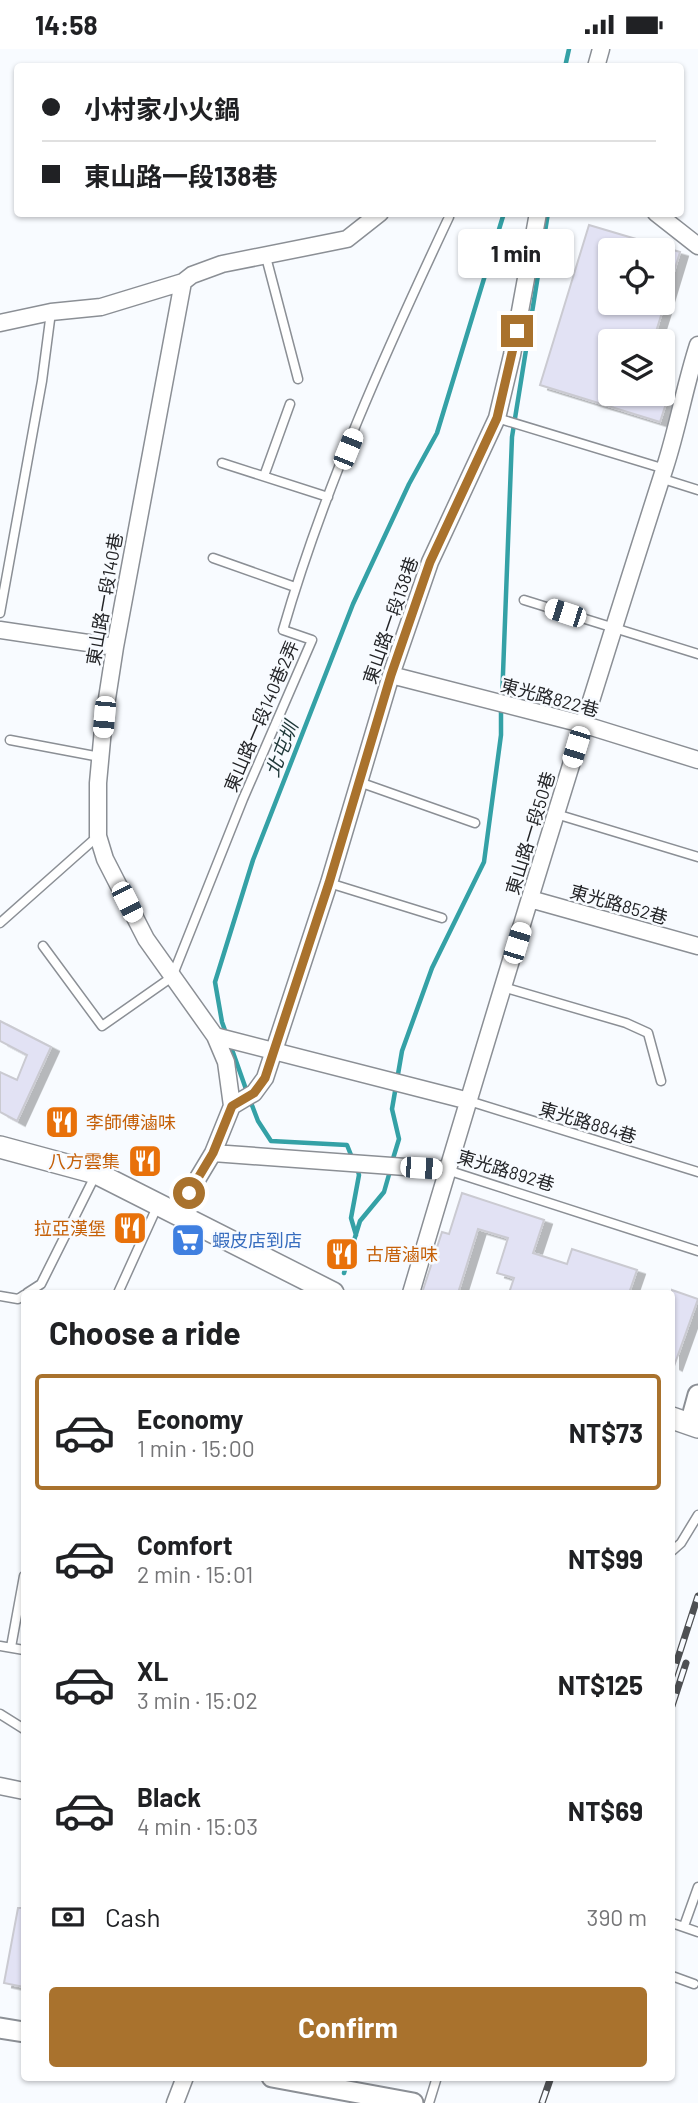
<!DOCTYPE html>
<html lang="en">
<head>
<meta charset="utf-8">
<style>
	body { margin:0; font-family:Barlow,"Noto Sans TC",sans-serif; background:#f6f6f6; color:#202124; height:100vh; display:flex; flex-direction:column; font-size:26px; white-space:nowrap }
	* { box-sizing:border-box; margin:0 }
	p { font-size:23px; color:#757577 }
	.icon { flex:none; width:38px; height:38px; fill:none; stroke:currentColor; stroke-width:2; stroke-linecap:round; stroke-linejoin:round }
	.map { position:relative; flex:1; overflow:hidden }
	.panel { position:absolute; left:21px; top:1241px; width:654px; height:791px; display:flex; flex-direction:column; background:#fff; border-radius:7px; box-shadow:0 2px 5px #0004 }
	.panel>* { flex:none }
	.top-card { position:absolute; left:14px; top:14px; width:670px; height:154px; border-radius:7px; box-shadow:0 2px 5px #0004; display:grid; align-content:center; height:154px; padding:0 28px; background:#fff }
	.tools { position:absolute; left:598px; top:189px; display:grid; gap:14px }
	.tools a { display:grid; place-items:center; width:77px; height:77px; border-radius:7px; background:#fff; box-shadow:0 2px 5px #0004; font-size:35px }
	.end { position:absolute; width:32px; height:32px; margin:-16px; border:9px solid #a9722d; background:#fff; box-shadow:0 0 0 4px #fff }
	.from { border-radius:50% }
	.bubble { position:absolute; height:49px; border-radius:7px; background:#fff; box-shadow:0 2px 5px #0004; font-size:23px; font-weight:700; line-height:49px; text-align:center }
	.car { position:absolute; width:21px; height:42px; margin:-21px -10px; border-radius:9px; box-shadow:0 0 5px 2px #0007; background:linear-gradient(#fff 24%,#345 0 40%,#fff 0 76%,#345 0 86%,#fff 0) }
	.top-card b { display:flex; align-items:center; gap:24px; height:66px; font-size:26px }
	.top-card b+b { border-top:2px solid #e0e0e0 }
	.top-card i { width:18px; height:18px; background:#202124 }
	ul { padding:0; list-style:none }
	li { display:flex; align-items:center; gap:21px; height:116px; margin:0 14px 10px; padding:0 14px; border:4px solid transparent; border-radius:7px }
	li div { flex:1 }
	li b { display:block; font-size:26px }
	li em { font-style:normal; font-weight:700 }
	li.current { border-color:#a9722d }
	li>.icon { width:63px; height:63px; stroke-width:1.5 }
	h2 { padding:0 28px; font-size:32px; line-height:84px }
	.pay { display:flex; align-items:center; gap:18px; height:77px; padding:0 28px; font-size:26px }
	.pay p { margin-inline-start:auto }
	.cta { display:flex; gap:14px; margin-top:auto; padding:14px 28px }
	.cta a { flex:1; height:80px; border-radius:7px; background:#a9722d; color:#fff; font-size:28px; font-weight:700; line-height:80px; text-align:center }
	.status { display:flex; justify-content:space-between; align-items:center; height:49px; padding:0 35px; background:#fff; direction:ltr }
	.status svg { height:19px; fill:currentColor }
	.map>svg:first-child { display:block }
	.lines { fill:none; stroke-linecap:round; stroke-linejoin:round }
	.stream { stroke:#34a1a6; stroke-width:4.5 }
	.building { fill:#e2e2f4; stroke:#cacad1; stroke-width:2; filter:url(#shadow) }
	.service-casing { stroke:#8b8f95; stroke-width:11 }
	.minor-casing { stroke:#8b8f95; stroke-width:19 }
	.tertiary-casing { stroke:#8b8f95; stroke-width:23 }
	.secondary-casing { stroke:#8b8f95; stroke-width:24 }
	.service { stroke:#fff; stroke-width:8 }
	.minor { stroke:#fff; stroke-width:16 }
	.tertiary { stroke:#fff; stroke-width:19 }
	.secondary { stroke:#fff; stroke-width:21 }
	.rail-casing { stroke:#4e5053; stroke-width:7 }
	.rail { stroke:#f8fbff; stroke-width:4.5; stroke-dasharray:13; stroke-linecap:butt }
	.route { stroke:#a9722d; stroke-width:9 }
	.labels { text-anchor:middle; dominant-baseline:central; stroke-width:5; stroke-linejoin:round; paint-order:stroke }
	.street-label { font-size:18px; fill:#232427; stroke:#f8fbff }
	.food-label { font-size:18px; fill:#c56008; stroke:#f8fbff; text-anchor:start }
	.shop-label { font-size:18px; fill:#366cbe; stroke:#f8fbff; text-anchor:start }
	.water-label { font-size:19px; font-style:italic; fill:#20393a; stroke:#f8fbff }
</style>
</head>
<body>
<div class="status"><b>14:58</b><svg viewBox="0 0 49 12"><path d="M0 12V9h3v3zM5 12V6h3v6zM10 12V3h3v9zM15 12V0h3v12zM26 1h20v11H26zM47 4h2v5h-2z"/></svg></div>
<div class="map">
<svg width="698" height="2054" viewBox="0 0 698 2054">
	<defs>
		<filter id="shadow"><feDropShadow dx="8" dy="4.5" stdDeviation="0" flood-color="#0004"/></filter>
	</defs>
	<rect width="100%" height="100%" fill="#f8fbff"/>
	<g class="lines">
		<path class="stream" d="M565,18l4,-18
			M502,651l10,-263 36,-224
			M227,987l-5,-14 -7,-40 38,-122 100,-256 56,-120 28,-51 67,-220
			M230,995l17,48
			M250,1051l8,21 13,20 76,4 6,15
			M392,1113l7,-23 -7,-30 10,-58 30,-83 52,-106 17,-127v-26
			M356,1186l-5,-17 8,-43 -2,-7
			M344,1224l16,-52 24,-29 6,-21"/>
	</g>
	<path class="building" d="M589,176l74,22 -1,3h-51v53h54l-12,38h-42v53h58l-9,28 -120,-37z
		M663,198l17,5 -14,46 -3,-1z
		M0,972l51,26 -34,74 -17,-9v-40l17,8 10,-25 -27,-14z
		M462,1144l82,27 -11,33 34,11 5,-15 65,21 -8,23h-120l5,-15 -17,-5 11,-35 -30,-9 -20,64h-36l20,-61 7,2z
		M672,1241l26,9 -24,67 -2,-1z
		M18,1859h6v79l-20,-4z"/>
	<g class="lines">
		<g class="service-casing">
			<path id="service" d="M266,208l32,122
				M497,369l168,51
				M222,414l106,34
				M264,427l26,-72
				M660,429l38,12
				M213,509l82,29
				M524,551l174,54
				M0,564l42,-232 9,-69
				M10,691l90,17
				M359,733l116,41
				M556,765l142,43
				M329,834l113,35
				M0,874l98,-87
				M43,897l59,80 70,-49 71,-178 69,-159 -29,-10c41,-142 103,-279 166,-413l-2,-4
				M503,938l123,36 22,10 13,48
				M469,1052l229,71
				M447,1121l251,81
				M27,1244l14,-9 54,-108
				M118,1244l39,-86
				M0,1247l18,3 6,-4
				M672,1502l9,-8 17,-28
				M0,1597l24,4
				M11,1598l13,-71
				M0,1665l24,15
				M672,1874l26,9
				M684,1877l14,-39
				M672,1927l22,8
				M429,2054l8,-26"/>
		</g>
		<g class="minor-casing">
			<path id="minor" d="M596,18l5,-18
				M656,164l42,33
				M0,274l51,-11 50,-5 82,-25 9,-7 30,-11 125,-25 33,-26
				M0,581l115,17
				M391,626l191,49 116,36
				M530,850l168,47
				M215,987l254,65
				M232,1057l22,-13 11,-15 64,-195 62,-208 39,-113 67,-144 15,-63 26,-142
				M213,1104l234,17
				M177,1164l36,-60 19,-47 -6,-44 -11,-26 -69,-97 -41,-80 -7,-23v-53l6,-65 11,-71 68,-365
				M411,1244c82,-276 166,-552 254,-826 13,-40 20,-82 33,-122
				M0,1737l24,5
				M175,2054l10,-26"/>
		</g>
		<g class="tertiary-casing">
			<path id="tertiary" d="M690,1375l8,-29
				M0,1979l24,4
				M272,2028l141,26"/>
		</g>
		<g class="secondary-casing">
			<path id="secondary" d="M0,1098l96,26 237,120
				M672,1369l26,9"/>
		</g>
		<use href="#service" class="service"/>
		<use href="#minor" class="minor"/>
		<use href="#tertiary" class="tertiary"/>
		<use href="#secondary" class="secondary"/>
		<g class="rail-casing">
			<path id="rail" d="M672,1627l26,-80
				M672,1657l14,-43
				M542,2054l9,-26"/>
		</g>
		<use href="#rail" class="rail"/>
	</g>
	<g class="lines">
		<path class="route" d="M189,1144l24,-40 19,-47 22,-13 11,-15 64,-195 62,-208 39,-113 67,-144 20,-87"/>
	</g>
	<defs>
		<g id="restaurant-square" transform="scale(1.75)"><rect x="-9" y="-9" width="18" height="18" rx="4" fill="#e8710a" stroke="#f8fbff"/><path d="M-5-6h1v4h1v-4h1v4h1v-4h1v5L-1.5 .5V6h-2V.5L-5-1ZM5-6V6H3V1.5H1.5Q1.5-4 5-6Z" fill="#fff"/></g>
		<g id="supermarket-square" transform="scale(1.75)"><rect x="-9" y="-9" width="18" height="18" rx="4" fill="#3f7fe0" stroke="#f8fbff"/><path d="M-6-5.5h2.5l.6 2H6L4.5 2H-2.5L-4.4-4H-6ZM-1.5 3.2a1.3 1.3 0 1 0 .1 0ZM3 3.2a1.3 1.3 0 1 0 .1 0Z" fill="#fff"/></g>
	</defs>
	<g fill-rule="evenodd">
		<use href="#restaurant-square" x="62" y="1073"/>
		<use href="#restaurant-square" x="145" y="1112"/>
		<use href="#restaurant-square" x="130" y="1179"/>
		<use href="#supermarket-square" x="188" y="1191"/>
		<use href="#restaurant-square" x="342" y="1205"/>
	</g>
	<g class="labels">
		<g class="street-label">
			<text transform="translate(104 550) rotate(-80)">東山路一段140巷</text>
			<text transform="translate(390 571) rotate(-71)">東山路一段138巷</text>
			<text transform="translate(550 648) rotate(15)">東光路822巷</text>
			<text transform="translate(261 667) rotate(-67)">東山路一段140巷2弄</text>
			<text transform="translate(530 784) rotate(-73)">東山路一段50巷</text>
			<text transform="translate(619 855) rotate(16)">東光路852巷</text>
			<text transform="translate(588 1073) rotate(17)">東光路884巷</text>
			<text transform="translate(506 1121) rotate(17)">東光路892巷</text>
		</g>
		<g class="food-label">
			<text x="86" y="1073">李師傅滷味</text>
			<text x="120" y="1112" text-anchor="end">八方雲集</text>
			<text x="106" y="1179" text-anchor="end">拉亞漢堡</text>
			<text x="366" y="1205">古厝滷味</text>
		</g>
		<g class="shop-label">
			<text x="212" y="1191">蝦皮店到店</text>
		</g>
		<g class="water-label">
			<text transform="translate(281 700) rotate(-69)">北屯圳</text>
		</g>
	</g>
</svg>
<div class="tools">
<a><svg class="icon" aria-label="locate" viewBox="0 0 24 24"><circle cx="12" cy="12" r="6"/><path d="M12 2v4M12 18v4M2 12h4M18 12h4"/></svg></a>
<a><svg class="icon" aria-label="layers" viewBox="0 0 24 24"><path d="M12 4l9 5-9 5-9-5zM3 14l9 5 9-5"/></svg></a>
</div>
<i class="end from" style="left:189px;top:1144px"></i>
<i class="end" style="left:517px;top:282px"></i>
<div class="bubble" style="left:458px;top:180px;width:116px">1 min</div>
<i class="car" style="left:348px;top:400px;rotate:22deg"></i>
<i class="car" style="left:565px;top:564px;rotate:288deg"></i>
<i class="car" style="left:104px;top:668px;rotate:185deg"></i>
<i class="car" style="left:576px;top:698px;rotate:197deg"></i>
<i class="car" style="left:127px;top:853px;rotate:153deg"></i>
<i class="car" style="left:517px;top:894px;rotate:17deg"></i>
<i class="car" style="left:421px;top:1119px;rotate:94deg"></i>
<div class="top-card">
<b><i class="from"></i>小村家小火鍋</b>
<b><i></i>東山路一段138巷</b>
</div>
<section class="panel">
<h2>Choose a ride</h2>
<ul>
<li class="current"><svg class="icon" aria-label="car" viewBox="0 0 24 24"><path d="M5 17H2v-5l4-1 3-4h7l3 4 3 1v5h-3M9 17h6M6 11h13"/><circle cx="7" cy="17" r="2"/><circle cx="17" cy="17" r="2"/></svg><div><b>Economy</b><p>1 min · 15:00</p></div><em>NT$73</em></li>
<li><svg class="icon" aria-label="car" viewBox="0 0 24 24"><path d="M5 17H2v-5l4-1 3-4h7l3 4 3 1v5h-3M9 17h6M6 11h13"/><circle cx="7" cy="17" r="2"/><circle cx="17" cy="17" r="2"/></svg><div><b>Comfort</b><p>2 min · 15:01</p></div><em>NT$99</em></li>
<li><svg class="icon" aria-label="car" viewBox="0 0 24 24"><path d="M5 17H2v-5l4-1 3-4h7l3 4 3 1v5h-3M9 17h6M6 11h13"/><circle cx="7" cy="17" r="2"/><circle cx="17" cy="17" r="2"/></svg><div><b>XL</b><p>3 min · 15:02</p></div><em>NT$125</em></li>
<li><svg class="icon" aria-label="car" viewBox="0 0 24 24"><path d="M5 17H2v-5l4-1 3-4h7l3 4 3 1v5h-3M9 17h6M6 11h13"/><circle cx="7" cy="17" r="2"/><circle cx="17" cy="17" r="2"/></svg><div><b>Black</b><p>4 min · 15:03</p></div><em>NT$69</em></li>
</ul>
<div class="pay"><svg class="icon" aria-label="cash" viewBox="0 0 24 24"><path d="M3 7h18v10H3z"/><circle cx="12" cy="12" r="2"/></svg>Cash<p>390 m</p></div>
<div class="cta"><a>Confirm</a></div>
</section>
</div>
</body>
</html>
